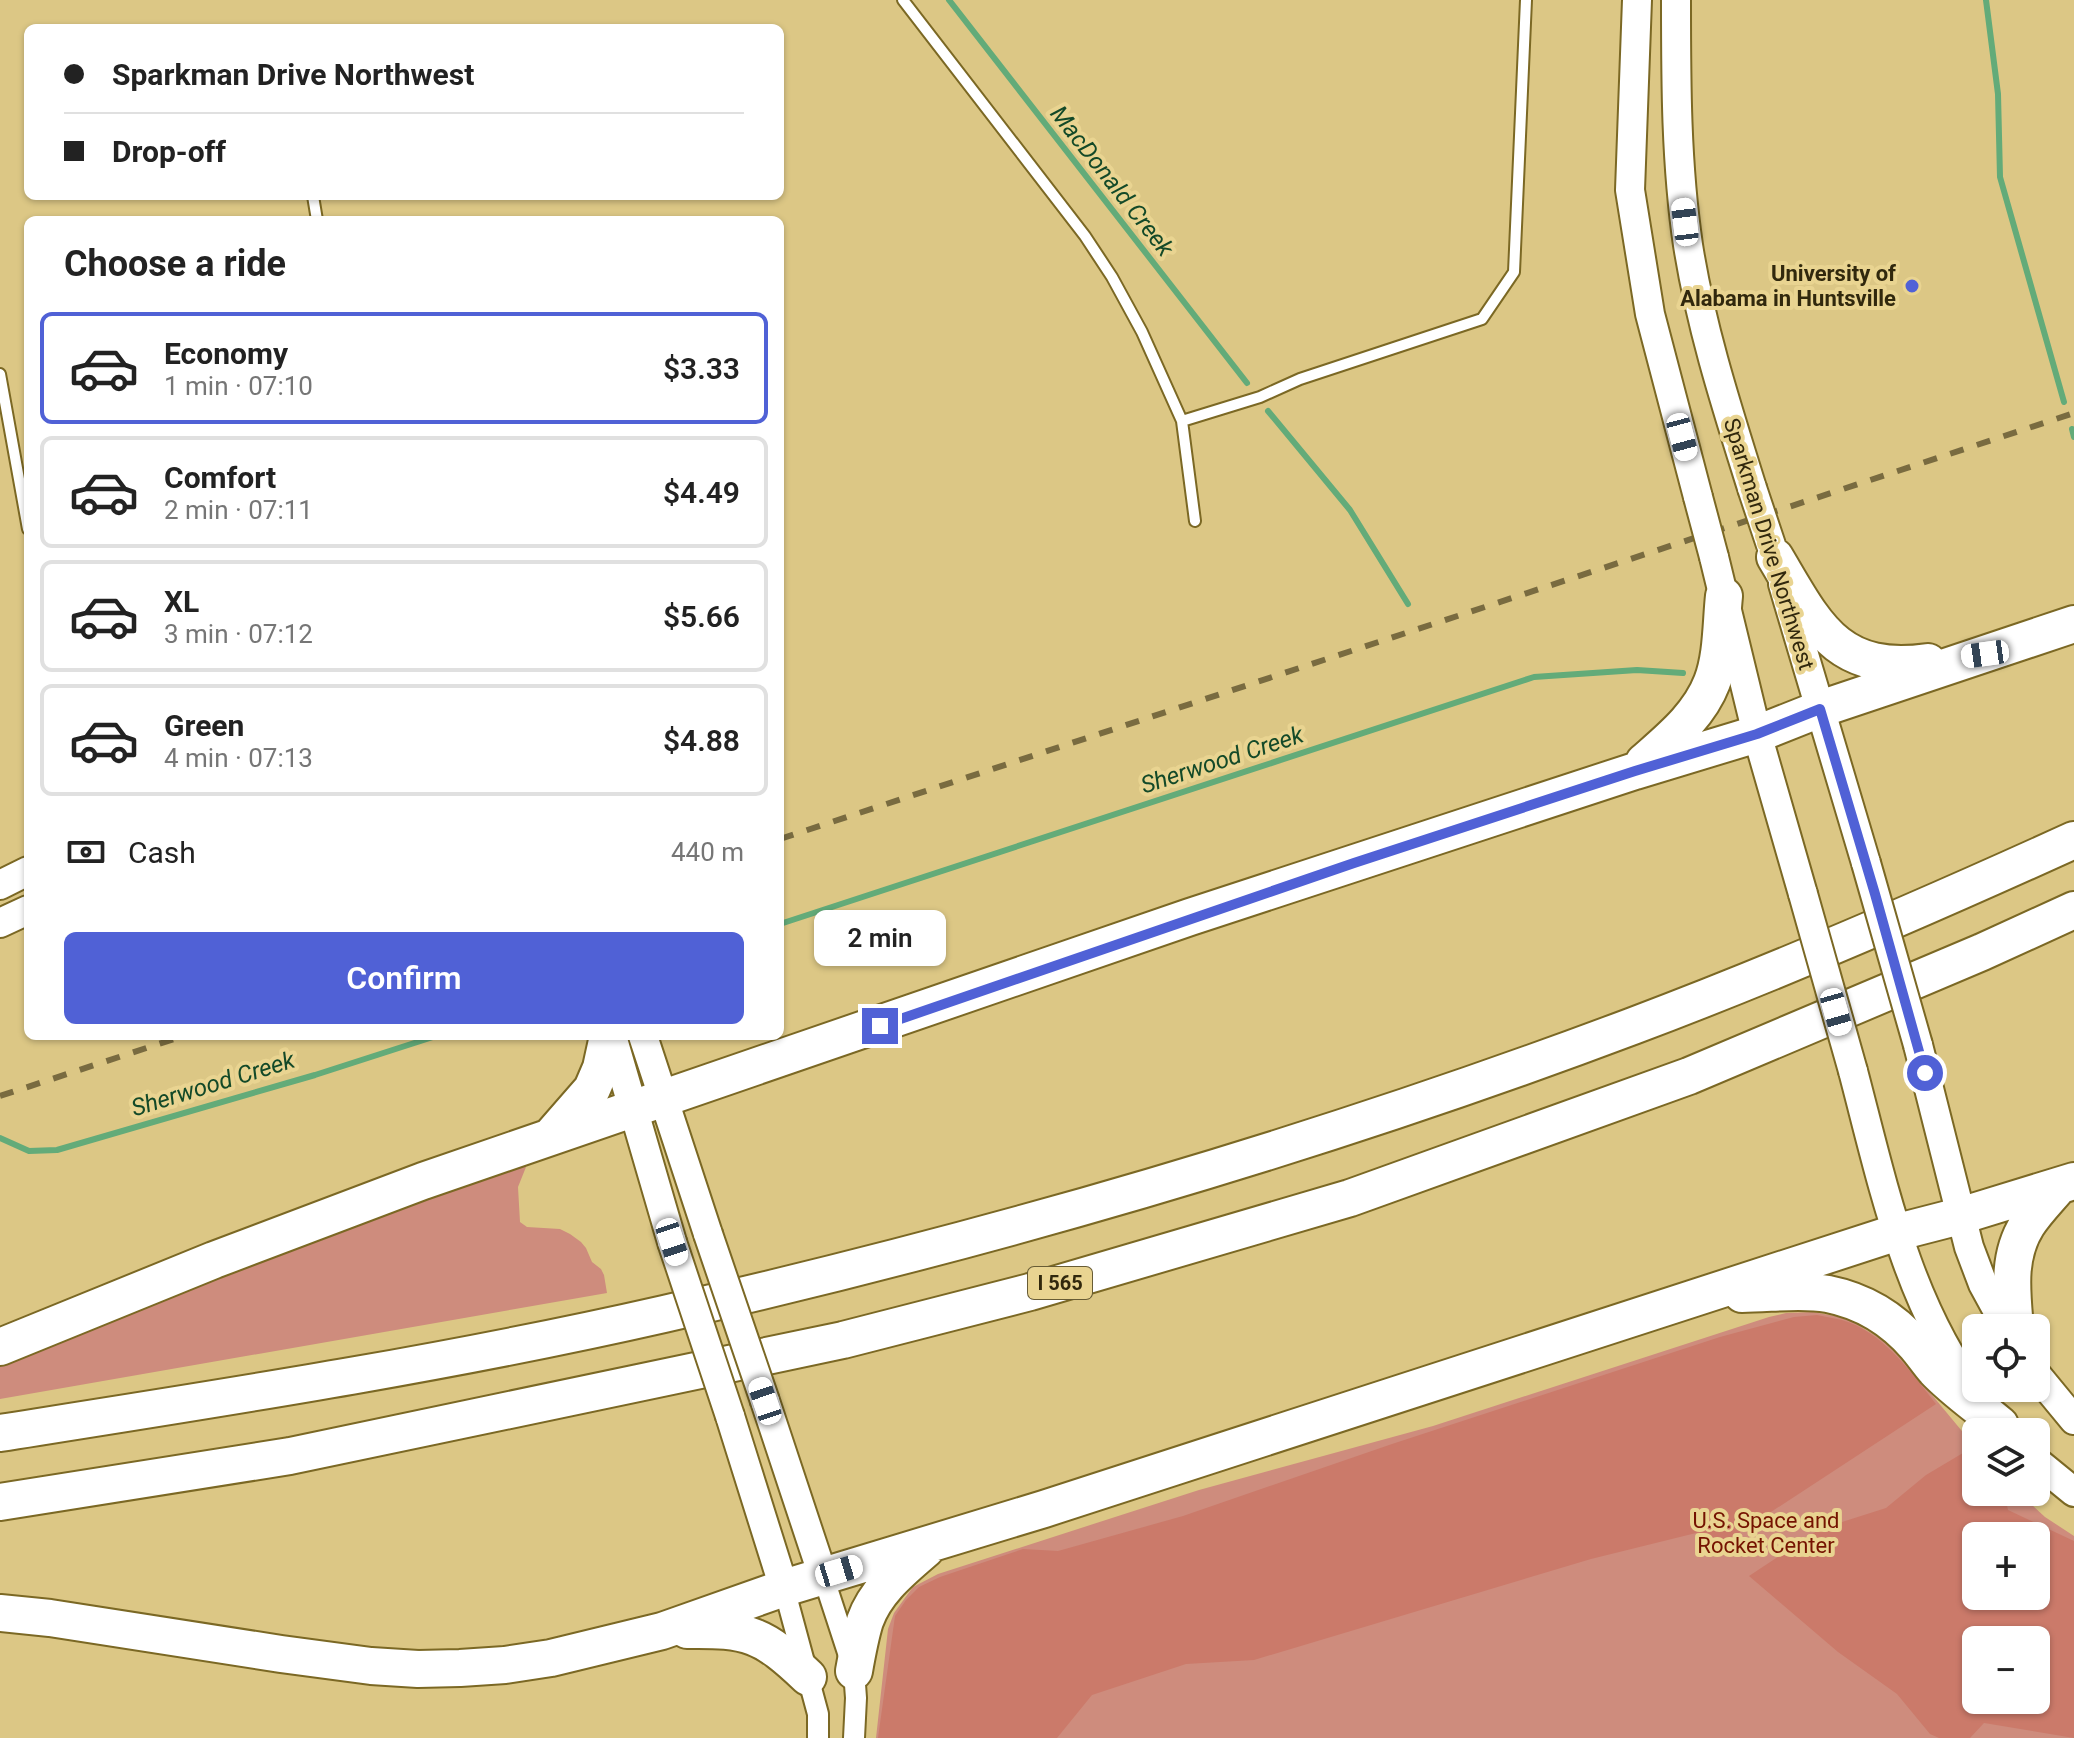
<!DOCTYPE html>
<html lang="en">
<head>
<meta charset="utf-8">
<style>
	body { margin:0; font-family:Roboto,sans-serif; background:#f6f6f6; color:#222; height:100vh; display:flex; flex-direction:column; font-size:30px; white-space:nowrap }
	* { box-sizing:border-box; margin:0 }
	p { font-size:26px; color:#767676 }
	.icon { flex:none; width:44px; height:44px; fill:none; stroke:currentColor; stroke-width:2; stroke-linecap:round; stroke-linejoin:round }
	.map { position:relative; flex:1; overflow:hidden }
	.sheet { position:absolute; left:24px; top:216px; width:760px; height:824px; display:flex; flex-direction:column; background:#fff; border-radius:12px; box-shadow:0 2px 6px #0004 }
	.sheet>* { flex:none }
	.top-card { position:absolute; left:24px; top:24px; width:760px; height:176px; border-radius:12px; box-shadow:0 2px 6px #0004; display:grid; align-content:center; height:176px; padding:0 40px; background:#fff }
	.buttons { position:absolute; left:1962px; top:1314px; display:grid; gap:16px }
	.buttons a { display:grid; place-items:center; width:88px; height:88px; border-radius:12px; background:#fff; box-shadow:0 2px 6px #0004; font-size:40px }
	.end { position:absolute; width:36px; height:36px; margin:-18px; border:10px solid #5061d6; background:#fff; box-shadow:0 0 0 4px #fff }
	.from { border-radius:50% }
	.bubble { position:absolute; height:56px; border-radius:12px; background:#fff; box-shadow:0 2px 6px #0004; font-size:26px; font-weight:600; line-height:56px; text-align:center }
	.car { position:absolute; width:24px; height:48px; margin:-24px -12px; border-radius:10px; box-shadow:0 0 6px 2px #0007; background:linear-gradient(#fff 24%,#345 0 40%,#fff 0 76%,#345 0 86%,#fff 0) }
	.top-card b { display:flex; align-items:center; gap:28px; height:76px; font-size:30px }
	.top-card b+b { border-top:2px solid #e0e0e0 }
	.top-card i { width:20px; height:20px; background:#222 }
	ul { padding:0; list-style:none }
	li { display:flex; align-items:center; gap:24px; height:112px; margin:0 16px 12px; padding:0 24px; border:4px solid #e0e0e0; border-radius:12px }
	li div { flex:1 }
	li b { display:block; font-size:30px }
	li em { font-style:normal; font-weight:600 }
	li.active { border-color:#5061d6 }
	li>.icon { width:72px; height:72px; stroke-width:1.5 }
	h2 { padding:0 40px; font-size:36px; line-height:96px }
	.pay { display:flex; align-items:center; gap:20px; height:88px; padding:0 40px; font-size:30px }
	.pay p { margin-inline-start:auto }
	.cta { display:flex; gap:16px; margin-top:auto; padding:16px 40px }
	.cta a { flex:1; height:92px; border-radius:12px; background:#5061d6; color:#fff; font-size:32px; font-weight:600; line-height:92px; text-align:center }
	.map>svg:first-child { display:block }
	.green { fill:#ce8c7d; fill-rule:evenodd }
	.forest { fill:#cb7a6a; fill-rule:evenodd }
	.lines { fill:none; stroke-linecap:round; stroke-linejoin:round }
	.stream { stroke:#63ab79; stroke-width:6 }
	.service-casing { stroke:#7b6824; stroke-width:14 }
	.minor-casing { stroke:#7b6824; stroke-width:24 }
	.secondary-casing { stroke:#7b6824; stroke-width:32 }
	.motorway-casing { stroke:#7b6824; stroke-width:40 }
	.service { stroke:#fff; stroke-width:10 }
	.minor { stroke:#fff; stroke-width:20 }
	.secondary { stroke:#fff; stroke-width:28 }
	.motorway { stroke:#fff; stroke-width:36 }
	.rail { stroke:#796b40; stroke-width:6; stroke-dasharray:14 14; stroke-linecap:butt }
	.secondary-bridge-casing { stroke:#7b6824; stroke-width:32; stroke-linecap:butt }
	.secondary-bridge { stroke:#fff; stroke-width:28 }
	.route { stroke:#5061d6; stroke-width:10 }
	.poi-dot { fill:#5061d6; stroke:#e9d491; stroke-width:3 }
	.labels { text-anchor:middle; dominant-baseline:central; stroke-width:8; stroke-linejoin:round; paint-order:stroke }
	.shield { fill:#e9d491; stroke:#685c35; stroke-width:2 }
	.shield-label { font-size:20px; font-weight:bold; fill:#31280d }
	.poi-label { font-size:22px; font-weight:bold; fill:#31280d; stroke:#e9d491; text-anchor:end }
	.street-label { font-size:22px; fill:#31280d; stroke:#e9d491 }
	.park-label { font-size:22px; fill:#751301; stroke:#e9d491 }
	.water-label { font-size:24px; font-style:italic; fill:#134928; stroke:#e9d491 }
</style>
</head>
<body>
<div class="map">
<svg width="2074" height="1738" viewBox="0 0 2074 1738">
	<rect width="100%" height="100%" fill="#dcc785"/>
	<path class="green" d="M516,1167h10l-8,20 2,35 7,5 33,2 10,5 11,8 5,6 6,14 9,7 3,6 3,18 -607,106v-35l317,-127z
		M1813,1312l33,6 37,22 15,14 78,94v44h42l27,25 29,19v202h-1198l12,-109 6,-16 19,-26 25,-13 261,-84 234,-64 336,-109 17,-4zM1976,1536h60v60h-60zM1976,1640h60v60h-60z"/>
	<path class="forest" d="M1817,1315c8,2 17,3 25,5 40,11 70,53 94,84l-217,142 -23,-13 -105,26 -337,101 -68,4 -94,31 -35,43h-179l17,-122 11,-16 13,-13 21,-10 83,-28 35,2 125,-35 209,-72 328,-107 74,-20z
		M1968,1450l8,8v34h28l4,18 66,31v197l-90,-15 -14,15h-31l-9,-4 -33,-40 -59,-42 -89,-76 71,-47 66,-21 40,-33zM1976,1536h60v60h-60zM1976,1640h60v60h-60z"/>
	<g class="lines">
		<path class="stream" d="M949,0l298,383
			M1986,0l12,94 2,83 64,225
			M1268,411l82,99 58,94
			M2072,429l2,8
			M780,924l754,-247 103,-7 46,3
			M0,1138l29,13 28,-1 258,-75 121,-39"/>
		<g class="service-casing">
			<path id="service" d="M903,0l182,236 27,41 30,55 40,89 13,100
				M313,196l4,24
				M0,374l28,155
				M1182,421l78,-24 40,-18 182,-60 32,-47 12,-272"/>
		</g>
		<g class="minor-casing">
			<path id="minor" d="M823,1576l31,95 2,27 -2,40
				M784,1588l34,126v24"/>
		</g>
		<g class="secondary-casing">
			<path id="secondary" d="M1637,0l-7,190 20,124 48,183
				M1676,0c0,82 0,163 12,245 13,83 39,163 64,243
				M1714,557l43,177 46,160
				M1783,584l83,279
				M0,885l28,-14
				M0,923l28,-13
				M612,1036l60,206
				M643,1036l65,198
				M1918,1045l51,202 14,37 24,44
				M1853,1071c29,110 54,234 125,326
				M2036,1374l38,46
				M765,1401l58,175
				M730,1416l54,172
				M2036,1461l38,31"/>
		</g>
		<g class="motorway-casing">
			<path id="motorway" d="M1775,557c40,67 61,118 153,105
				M1644,762c26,-23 55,-46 68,-80 10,-26 9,-58 12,-86
				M551,1136l41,-47 9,-21 7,-32
				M1742,1294c28,0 58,-5 86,0 35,7 64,24 88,52 6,7 12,16 19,24 19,20 44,37 65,55
				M2015,1328c-3,-36 -8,-71 12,-103 9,-14 22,-27 32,-39
				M0,1347l214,-87 209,-79 767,-264 445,-146 122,-37 63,-25 254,-85
				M0,1433c222,-35 444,-69 664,-119 328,-75 653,-169 969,-288 149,-56 296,-120 441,-186
				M0,1502l290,-46 553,-116 187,-48 320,-94 339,-122 293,-124 92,-42
				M0,1613l50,5 231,36 90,12 47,3 42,-1 45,-3 46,-7 111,-27 122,-43 260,-79 854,-277 62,-16 114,-35
				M687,1630c61,-1 76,4 121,47
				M854,1671c3,-17 6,-34 11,-50 11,-31 37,-51 61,-72"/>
		</g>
		<use href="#service" class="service"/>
		<use href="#minor" class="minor"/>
		<use href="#secondary" class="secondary"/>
		<use href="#motorway" class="motorway"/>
		<path class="rail" d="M780,839l1294,-426
			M0,1096l183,-60"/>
		<g class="secondary-bridge-casing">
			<path id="secondary-bridge" d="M1752,488l19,57
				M1698,497l16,60
				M1866,863l52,182
				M1803,894l50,177
				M708,1234l57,167
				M672,1242l58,174"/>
		</g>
		<use href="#secondary-bridge" class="secondary-bridge"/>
	</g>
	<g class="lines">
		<path class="route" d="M880,1026l474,-163 281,-92 122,-37 63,-25 55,185 50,179"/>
	</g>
	<circle class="poi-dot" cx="1912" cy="286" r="8"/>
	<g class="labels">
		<rect class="shield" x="1028" y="1267" width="64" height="32" rx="6"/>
		<g class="shield-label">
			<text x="1060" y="1283">I 565</text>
		</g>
		<g class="poi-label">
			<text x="1896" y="273">University of<tspan x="1896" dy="25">Alabama in Huntsville</tspan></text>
		</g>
		<g class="street-label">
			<text transform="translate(1769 544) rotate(73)">Sparkman Drive Northwest</text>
		</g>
		<g class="park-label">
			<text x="1766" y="1520">U.S. Space and<tspan x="1766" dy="25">Rocket Center</tspan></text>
		</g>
		<g class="water-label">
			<text transform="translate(1112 181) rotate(52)">MacDonald Creek</text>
			<text transform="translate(1222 760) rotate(-18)">Sherwood Creek</text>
			<text transform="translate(213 1084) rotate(-17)">Sherwood Creek</text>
		</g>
	</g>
</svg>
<div class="buttons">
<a><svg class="icon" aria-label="locate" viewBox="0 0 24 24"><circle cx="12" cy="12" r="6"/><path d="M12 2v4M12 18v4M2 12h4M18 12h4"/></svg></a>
<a><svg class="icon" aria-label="layers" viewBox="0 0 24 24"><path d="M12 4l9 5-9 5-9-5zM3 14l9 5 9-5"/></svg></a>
<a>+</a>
<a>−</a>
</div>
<i class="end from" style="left:1925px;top:1073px"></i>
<i class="end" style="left:880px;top:1026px"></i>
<div class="bubble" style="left:814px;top:910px;width:132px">2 min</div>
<i class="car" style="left:1685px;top:222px;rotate:353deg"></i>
<i class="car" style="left:1682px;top:437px;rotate:165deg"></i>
<i class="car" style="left:1985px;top:654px;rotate:262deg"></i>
<i class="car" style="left:1836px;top:1012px;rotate:164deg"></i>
<i class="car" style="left:672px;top:1242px;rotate:162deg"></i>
<i class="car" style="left:765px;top:1401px;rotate:341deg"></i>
<i class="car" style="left:839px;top:1571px;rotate:73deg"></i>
<div class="top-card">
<b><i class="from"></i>Sparkman Drive Northwest</b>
<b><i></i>Drop-off</b>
</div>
<section class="sheet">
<h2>Choose a ride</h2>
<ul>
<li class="active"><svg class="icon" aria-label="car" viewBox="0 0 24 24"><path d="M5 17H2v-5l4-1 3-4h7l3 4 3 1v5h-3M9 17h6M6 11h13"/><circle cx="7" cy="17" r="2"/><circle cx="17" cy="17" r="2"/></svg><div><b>Economy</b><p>1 min · 07:10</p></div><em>$3.33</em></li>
<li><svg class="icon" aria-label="car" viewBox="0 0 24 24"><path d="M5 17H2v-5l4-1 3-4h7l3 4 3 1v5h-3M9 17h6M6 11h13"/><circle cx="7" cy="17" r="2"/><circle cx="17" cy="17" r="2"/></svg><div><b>Comfort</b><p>2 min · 07:11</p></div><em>$4.49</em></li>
<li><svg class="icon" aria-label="car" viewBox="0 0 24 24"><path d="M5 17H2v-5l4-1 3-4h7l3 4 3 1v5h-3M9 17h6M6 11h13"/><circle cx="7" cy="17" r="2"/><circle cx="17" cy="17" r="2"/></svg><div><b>XL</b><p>3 min · 07:12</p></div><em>$5.66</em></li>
<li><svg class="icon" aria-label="car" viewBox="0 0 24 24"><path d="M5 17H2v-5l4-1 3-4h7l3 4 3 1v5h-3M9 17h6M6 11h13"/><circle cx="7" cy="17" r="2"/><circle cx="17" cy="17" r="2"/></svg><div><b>Green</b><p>4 min · 07:13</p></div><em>$4.88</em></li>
</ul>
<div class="pay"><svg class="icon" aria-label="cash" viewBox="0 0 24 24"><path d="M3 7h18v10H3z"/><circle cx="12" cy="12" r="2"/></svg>Cash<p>440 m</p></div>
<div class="cta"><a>Confirm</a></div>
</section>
</div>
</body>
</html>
